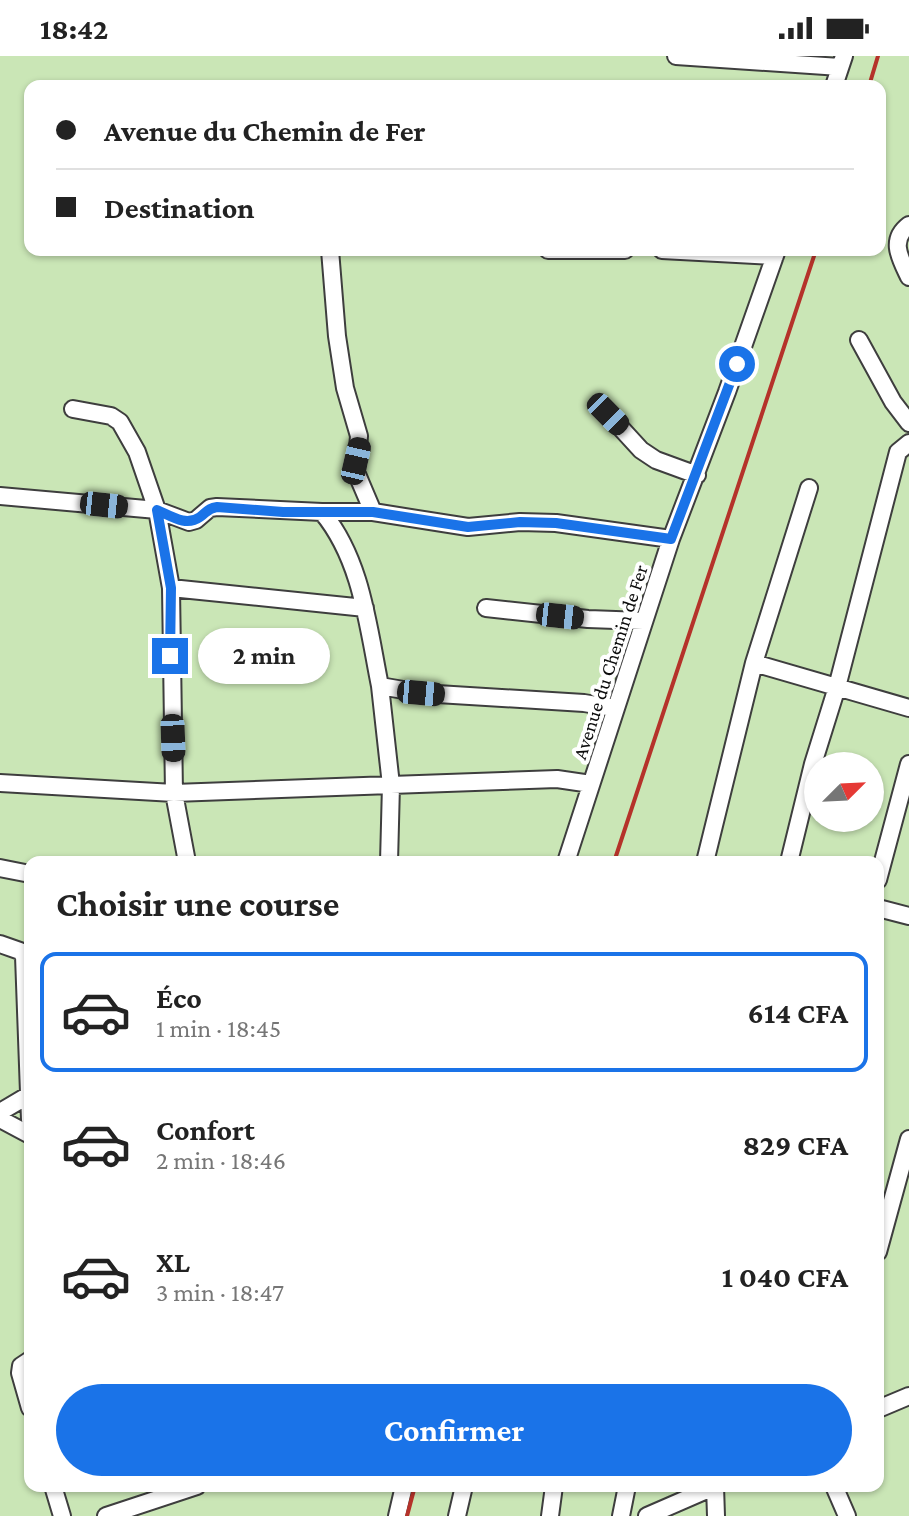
<!DOCTYPE html>
<html lang="fr">
<head>
<meta charset="utf-8">
<style>
	body { margin:0; font-family:"Crimson Pro",serif; background:#f6f6f6; color:#222; height:100vh; display:flex; flex-direction:column; font-size:30px; white-space:nowrap }
	* { box-sizing:border-box; margin:0 }
	p { font-size:26px; color:#767676 }
	.icon { flex:none; width:44px; height:44px; fill:none; stroke:currentColor; stroke-width:2; stroke-linecap:round; stroke-linejoin:round }
	.map { position:relative; flex:1; overflow:hidden }
	.side { position:absolute; left:24px; top:800px; width:860px; height:636px; display:flex; flex-direction:column; background:#fff; border-radius:16px; box-shadow:0 2px 6px #0004 }
	.side>* { flex:none }
	.hud { position:absolute; left:24px; top:24px; width:862px; height:176px; border-radius:16px; box-shadow:0 2px 6px #0004; display:grid; align-content:center; height:176px; padding:0 32px; background:#fff }
	.needle { width:52px; rotate:66deg }
	.fabs { position:absolute; left:804px; top:696px; display:grid; gap:16px }
	.fabs a { display:grid; place-items:center; width:80px; height:80px; border-radius:50%; background:#fff; box-shadow:0 2px 6px #0004; font-size:40px }
	.end { position:absolute; width:36px; height:36px; margin:-18px; border:10px solid #1a73e8; background:#fff; box-shadow:0 0 0 4px #fff }
	.from { border-radius:50% }
	.bubble { position:absolute; height:56px; border-radius:28px; background:#fff; box-shadow:0 2px 6px #0004; font-size:26px; font-weight:700; line-height:56px; text-align:center }
	.car { position:absolute; width:24px; height:48px; margin:-24px -12px; border-radius:10px; box-shadow:0 0 6px 2px #0007; background:linear-gradient(#222 24%,#8ab4d8 0 40%,#222 0 76%,#8ab4d8 0 86%,#222 0) }
	.hud b { display:flex; align-items:center; gap:28px; height:76px; font-size:30px }
	.hud b+b { border-top:2px solid #e0e0e0 }
	.hud i { width:20px; height:20px; background:#222 }
	ul { padding:0; list-style:none }
	li { display:flex; align-items:center; gap:24px; height:120px; margin:0 16px 12px; padding:0 16px; border:4px solid transparent; border-radius:16px }
	li div { flex:1 }
	li b { display:block; font-size:30px }
	li em { font-style:normal; font-weight:700 }
	li.on { border-color:#1a73e8 }
	li>.icon { width:72px; height:72px; stroke-width:1.5 }
	h2 { padding:0 32px; font-size:36px; line-height:96px }
	.action { display:flex; gap:16px; margin-top:auto; padding:16px 32px }
	.action a { flex:1; height:92px; border-radius:48px; background:#1a73e8; color:#fff; font-size:32px; font-weight:700; line-height:92px; text-align:center }
	.status { display:flex; justify-content:space-between; align-items:center; height:56px; padding:0 40px; background:#fff; direction:ltr }
	.status svg { height:22px; fill:currentColor }
	.map>svg:first-child { display:block }
	.green { fill:#cae6b6; fill-rule:evenodd }
	.lines { fill:none; stroke-linecap:round; stroke-linejoin:round }
	.minor-casing { stroke:#3e3e3e; stroke-width:20 }
	.minor { stroke:#fff; stroke-width:16 }
	.rail { stroke:#b5322a; stroke-width:4 }
	.route { stroke:#1a73e8; stroke-width:10 }
	.labels { text-anchor:middle; dominant-baseline:central; stroke-width:8; stroke-linejoin:round; paint-order:stroke }
	.street-label { font-size:20px; fill:#0b0b0b; stroke:#fff }
</style>
</head>
<body>
<div class="status"><b>18:42</b><svg viewBox="0 0 49 12"><path d="M0 12V9h3v3zM5 12V6h3v6zM10 12V3h3v9zM15 12V0h3v12zM26 1h20v11H26zM47 4h2v5h-2z"/></svg></div>
<div class="map">
<svg width="909" height="1460" viewBox="0 0 909 1460">
	<rect width="100%" height="100%" fill="#fefcea"/>
	<path class="green" d="M0,0h909v1460h-909zM30,30h850v164h-850zM818,710h52v52h-52zM30,806h848v624h-848z"/>
	<g class="lines">
		<g class="minor-casing">
			<path id="minor" d="M676,0l164,11
				M834,30l10,-30
				M909,169c-20,15 -9,33 0,52
				M330,194l7,86 8,52 14,48 -3,36 17,40
				M548,194h77
				M662,194l113,6
				M859,284l34,62 16,21
				M73,353l38,7 9,6 17,30 20,58 14,78 3,205 13,69
				M608,358l33,36 15,10 41,15
				M0,440l157,14 32,12 7,-2 14,-12 7,-1 105,5c40,48 46,115 58,174l41,7 163,10 30,5
				M322,456h51l95,15 52,-5 36,1 115,16
				M171,532l194,20
				M486,552l102,11 55,2
				M754,607l155,45
				M0,727l174,10 217,-8 -11,-99
				M389,806l2,-77 166,-6 34,5
				M566,806l105,-323 56,-147 50,-142
				M705,806l49,-199 55,-175
				M789,806l24,-98 24,-77 61,-235 11,-9
				M0,812l30,6
				M878,824l31,-116
				M878,852l31,8
				M0,888l20,7 4,5 6,164
				M0,1056l29,-17
				M0,1063l30,16
				M878,1196l31,-113
				M30,1304l-9,6 -1,7 10,35
				M878,1353l31,-13
				M53,1430l9,30
				M715,1430l1,30
				M834,1430l13,30
				M106,1460l91,-30
				M397,1460l7,-30
				M457,1460l7,-30
				M550,1460l4,-30
				M621,1460l6,-30
				M647,1460l69,-30"/>
		</g>
		<use href="#minor" class="minor"/>
		<path class="rail" d="M869,30l9,-30
			M614,806l202,-612
			M407,1460l8,-30"/>
	</g>
	<g class="lines">
		<path class="route" d="M170,600l1,-68 -14,-78c14,6 29,17 43,7 7,-5 8,-9 17,-10l66,5h90l95,15 52,-5 36,1 115,16 66,-175"/>
	</g>
	<g class="labels">
		<g class="street-label">
			<text transform="translate(610 606) rotate(-72)">Avenue du Chemin de Fer</text>
		</g>
	</g>
</svg>
<div class="fabs">
<a><svg class="needle" viewBox="-14 -14 28 28"><path d="M0-13l5 13h-10z" fill="#e53935"/><path d="M0 13l5-13h-10z" fill="#767676"/></svg></a>
</div>
<i class="end from" style="left:737px;top:308px"></i>
<i class="end" style="left:170px;top:600px"></i>
<div class="bubble" style="left:198px;top:572px;width:132px">2 min</div>
<i class="car" style="left:608px;top:358px;rotate:135deg"></i>
<i class="car" style="left:356px;top:405px;rotate:13deg"></i>
<i class="car" style="left:104px;top:449px;rotate:96deg"></i>
<i class="car" style="left:560px;top:560px;rotate:96deg"></i>
<i class="car" style="left:421px;top:637px;rotate:95deg"></i>
<i class="car" style="left:173px;top:682px;rotate:178deg"></i>
<div class="hud">
<b><i class="from"></i>Avenue du Chemin de Fer</b>
<b><i></i>Destination</b>
</div>
<section class="side">
<h2>Choisir une course</h2>
<ul>
<li class="on"><svg class="icon" aria-label="car" viewBox="0 0 24 24"><path d="M5 17H2v-5l4-1 3-4h7l3 4 3 1v5h-3M9 17h6M6 11h13"/><circle cx="7" cy="17" r="2"/><circle cx="17" cy="17" r="2"/></svg><div><b>Éco</b><p>1 min · 18:45</p></div><em>614 CFA</em></li>
<li><svg class="icon" aria-label="car" viewBox="0 0 24 24"><path d="M5 17H2v-5l4-1 3-4h7l3 4 3 1v5h-3M9 17h6M6 11h13"/><circle cx="7" cy="17" r="2"/><circle cx="17" cy="17" r="2"/></svg><div><b>Confort</b><p>2 min · 18:46</p></div><em>829 CFA</em></li>
<li><svg class="icon" aria-label="car" viewBox="0 0 24 24"><path d="M5 17H2v-5l4-1 3-4h7l3 4 3 1v5h-3M9 17h6M6 11h13"/><circle cx="7" cy="17" r="2"/><circle cx="17" cy="17" r="2"/></svg><div><b>XL</b><p>3 min · 18:47</p></div><em>1 040 CFA</em></li>
</ul>
<div class="action"><a>Confirmer</a></div>
</section>
</div>
</body>
</html>
